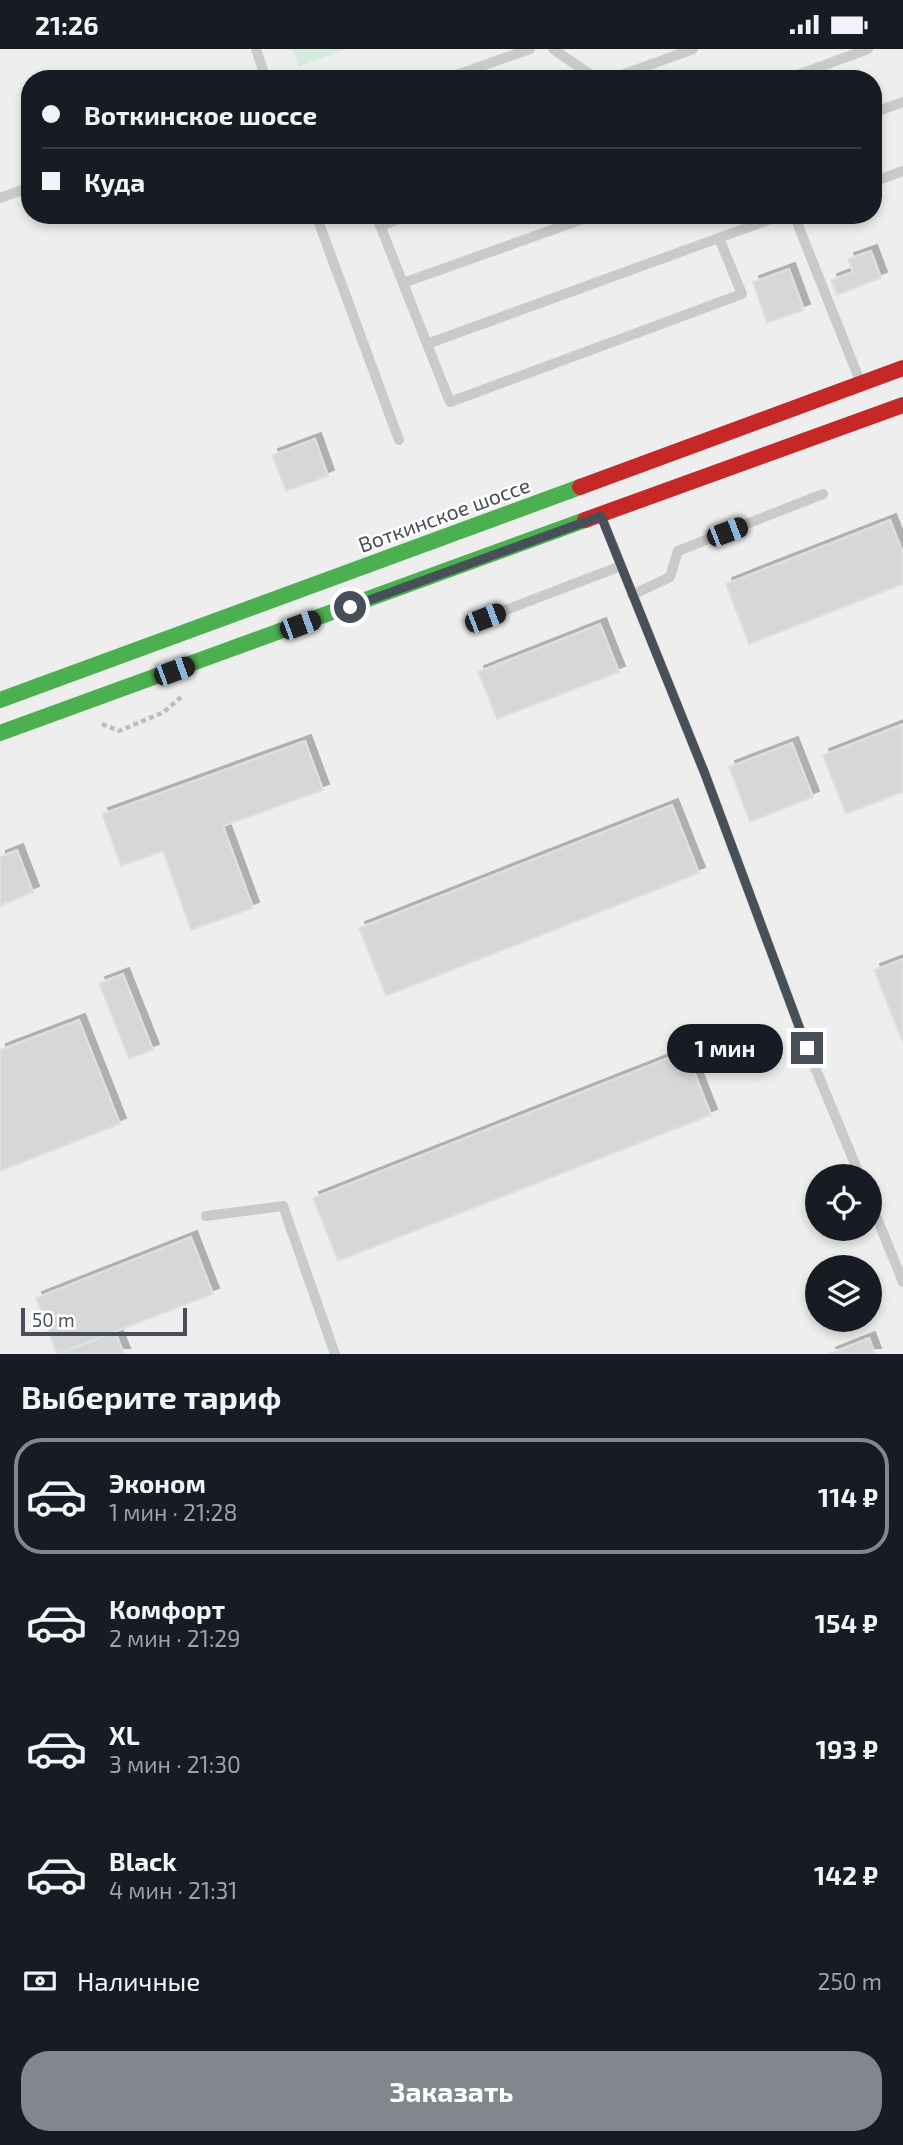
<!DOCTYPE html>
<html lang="ru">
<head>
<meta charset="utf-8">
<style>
	body { margin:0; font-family:"Exo 2",sans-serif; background:#242831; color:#f1f3f6; height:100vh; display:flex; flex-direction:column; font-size:26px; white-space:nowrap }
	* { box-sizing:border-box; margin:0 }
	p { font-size:23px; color:#9ea1a6 }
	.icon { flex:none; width:38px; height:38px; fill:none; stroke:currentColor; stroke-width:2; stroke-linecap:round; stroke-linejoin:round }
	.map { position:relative; height:1305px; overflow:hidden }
	.side { display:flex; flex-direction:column; background:#171b24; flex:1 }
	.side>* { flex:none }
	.top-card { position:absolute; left:21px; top:21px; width:861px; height:154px; border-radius:28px; box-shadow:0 4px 10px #0003; display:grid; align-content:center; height:154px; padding:0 21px; background:#171b24 }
	.fabs { position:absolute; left:805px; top:1115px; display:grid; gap:14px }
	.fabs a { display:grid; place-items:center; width:77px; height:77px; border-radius:50%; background:#171b24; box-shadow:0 4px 10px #0003; font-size:35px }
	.scale { position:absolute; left:21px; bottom:18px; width:166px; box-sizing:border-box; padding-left:7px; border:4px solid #474f58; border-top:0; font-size:19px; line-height:24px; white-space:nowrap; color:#474f58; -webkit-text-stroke:5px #fff; paint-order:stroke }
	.end { position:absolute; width:32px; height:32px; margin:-16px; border:9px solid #474f58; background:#fff; box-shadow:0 0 0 4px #fff }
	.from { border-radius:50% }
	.bubble { position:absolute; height:49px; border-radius:24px; background:#171b24; box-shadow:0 4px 10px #0003; font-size:23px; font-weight:700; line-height:49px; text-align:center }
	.car { position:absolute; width:21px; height:42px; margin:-21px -10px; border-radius:9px; box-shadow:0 0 5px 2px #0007; background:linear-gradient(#222 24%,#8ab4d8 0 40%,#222 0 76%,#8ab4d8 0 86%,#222 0) }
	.top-card b { display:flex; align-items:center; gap:24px; height:66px; font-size:26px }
	.top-card b+b { border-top:2px solid #363941 }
	.top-card i { width:18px; height:18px; background:#f1f3f6 }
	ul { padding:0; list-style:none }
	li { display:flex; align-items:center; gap:21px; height:116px; margin:0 14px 10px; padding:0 7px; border:4px solid transparent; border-radius:28px }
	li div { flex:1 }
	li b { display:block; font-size:26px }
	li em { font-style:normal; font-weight:700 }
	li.selected { border-color:#81878c }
	li>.icon { width:63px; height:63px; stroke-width:1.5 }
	h2 { padding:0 21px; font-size:32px; line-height:84px }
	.pay { display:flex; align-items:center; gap:18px; height:77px; padding:0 21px; font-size:26px }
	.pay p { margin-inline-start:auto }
	.button { display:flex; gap:14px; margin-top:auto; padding:14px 21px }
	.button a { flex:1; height:80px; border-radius:28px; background:#81878c; color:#fff; font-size:28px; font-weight:700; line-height:80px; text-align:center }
	.status { display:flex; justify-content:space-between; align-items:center; height:49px; padding:0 35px; background:#171b24; direction:ltr }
	.status svg { height:19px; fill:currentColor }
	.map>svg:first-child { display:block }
	.green { fill:#d4ecde }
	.building { fill:#d7d7d8; stroke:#dfe0e1; stroke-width:2; filter:url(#shadow) }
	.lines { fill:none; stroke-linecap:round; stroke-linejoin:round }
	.path { stroke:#b6c1be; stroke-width:4.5; stroke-dasharray:5 3.5; stroke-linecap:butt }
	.lane { stroke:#c8cacc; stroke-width:10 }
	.fast { stroke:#4caf50; stroke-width:16 }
	.jam { stroke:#c62828; stroke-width:16 }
	.route { stroke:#474f58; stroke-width:9 }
	.labels { text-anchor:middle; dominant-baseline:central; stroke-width:5; stroke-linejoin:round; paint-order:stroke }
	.street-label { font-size:21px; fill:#474f58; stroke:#fff }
</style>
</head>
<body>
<div class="status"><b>21:26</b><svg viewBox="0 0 49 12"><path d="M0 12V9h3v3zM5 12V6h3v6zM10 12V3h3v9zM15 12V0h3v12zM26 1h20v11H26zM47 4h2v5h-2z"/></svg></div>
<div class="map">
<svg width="903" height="1305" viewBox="0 0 903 1305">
	<defs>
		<filter id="shadow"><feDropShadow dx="6" dy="-6" stdDeviation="0" flood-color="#0004"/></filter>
	</defs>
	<rect width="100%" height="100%" fill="#eee"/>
	<path class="green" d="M292,0h54l-47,18z"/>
	<path class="building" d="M871,202l10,27 -44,17 -6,-15 22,-8 -5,-13z
		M789,220l15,41 -37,13 -14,-41z
		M315,390l13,37 -42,15 -14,-36z
		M890,471l13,33v31l-154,60 -23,-60z
		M600,575l19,48 -122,47 -19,-47z
		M903,675v68l-57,22 -23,-59z
		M305,692l18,49 -100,36 30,82 -62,22 -28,-79 -42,15 -19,-52z
		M792,694l21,54 -63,25 -21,-55z
		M672,756l27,68 -313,123 -27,-68z
		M17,801l16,42 -33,14v-49z
		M903,910v84l-29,-73z
		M123,925l30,76 -24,9 -30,-76z
		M79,971l41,104 -120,47v-121z
		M686,1002l25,64 -373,146 -25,-63z
		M191,1188l22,57 -156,60 -21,-56z
		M115,1283l9,22h-65z
		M869,1289l6,16h-46z"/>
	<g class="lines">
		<path class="path" d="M102,675l17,7 45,-19 17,-15"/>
		<path class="lane" d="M256,0l10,30
			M553,0l44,30
			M445,30l85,-30
			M611,30l82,-30
			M787,30l81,-30
			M873,64l30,-11
			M873,133l30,-11
			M0,149l30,-11
			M316,166l83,225
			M376,166l74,187 292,-108 -23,-56
			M794,166l66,166
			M380,177l30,-11
			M403,234l191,-68
			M427,295l355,-129
			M602,469l103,256 102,274 53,128
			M632,546l38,-18 8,-26 145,-57
			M485,569l136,-52
			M870,1152l33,81
			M206,1167l77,-10 52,148"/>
		<path class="fast" d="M0,651l580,-213
			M0,684l585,-213"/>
		<path class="jam" d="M580,438l323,-119
			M585,471l318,-115"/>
	</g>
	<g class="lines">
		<path class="route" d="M350,558l251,-91 104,258 102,274"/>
	</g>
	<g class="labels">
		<g class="street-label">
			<text transform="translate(444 465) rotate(-20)">Воткинское шоссе</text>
		</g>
	</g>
</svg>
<div class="fabs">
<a><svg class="icon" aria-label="locate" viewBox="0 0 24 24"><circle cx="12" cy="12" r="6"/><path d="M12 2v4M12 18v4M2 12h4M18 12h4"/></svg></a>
<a><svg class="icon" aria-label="layers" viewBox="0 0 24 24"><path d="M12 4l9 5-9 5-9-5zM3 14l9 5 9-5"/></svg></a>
</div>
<div class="scale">50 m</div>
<i class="end from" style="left:350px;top:558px"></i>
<i class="end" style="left:807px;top:999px"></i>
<div class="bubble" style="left:667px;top:975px;width:116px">1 мин</div>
<i class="car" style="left:727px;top:483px;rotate:69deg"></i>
<i class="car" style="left:485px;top:569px;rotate:69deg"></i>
<i class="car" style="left:300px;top:576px;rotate:70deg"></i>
<i class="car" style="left:174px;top:622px;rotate:70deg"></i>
<div class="top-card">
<b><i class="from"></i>Воткинское шоссе</b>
<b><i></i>Куда</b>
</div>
</div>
<section class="side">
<h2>Выберите тариф</h2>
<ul>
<li class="selected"><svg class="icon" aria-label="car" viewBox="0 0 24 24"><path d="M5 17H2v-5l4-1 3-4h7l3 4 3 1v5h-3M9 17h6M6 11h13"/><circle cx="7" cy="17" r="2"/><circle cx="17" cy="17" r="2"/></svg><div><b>Эконом</b><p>1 мин · 21:28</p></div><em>114 ₽</em></li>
<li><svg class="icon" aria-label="car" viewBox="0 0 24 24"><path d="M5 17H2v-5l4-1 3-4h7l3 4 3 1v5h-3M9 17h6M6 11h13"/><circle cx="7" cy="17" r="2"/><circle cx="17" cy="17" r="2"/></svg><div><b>Комфорт</b><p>2 мин · 21:29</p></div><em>154 ₽</em></li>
<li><svg class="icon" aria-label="car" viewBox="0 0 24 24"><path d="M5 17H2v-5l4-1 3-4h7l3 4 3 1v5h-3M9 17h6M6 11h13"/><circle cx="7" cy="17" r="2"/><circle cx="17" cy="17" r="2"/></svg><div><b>XL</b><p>3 мин · 21:30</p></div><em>193 ₽</em></li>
<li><svg class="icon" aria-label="car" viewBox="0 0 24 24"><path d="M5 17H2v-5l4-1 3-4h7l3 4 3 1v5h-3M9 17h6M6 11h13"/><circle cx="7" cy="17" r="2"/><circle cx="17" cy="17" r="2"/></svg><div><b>Black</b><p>4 мин · 21:31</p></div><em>142 ₽</em></li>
</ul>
<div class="pay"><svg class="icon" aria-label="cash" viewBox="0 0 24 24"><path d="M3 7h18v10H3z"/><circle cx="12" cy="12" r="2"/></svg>Наличные<p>250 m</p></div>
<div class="button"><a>Заказать</a></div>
</section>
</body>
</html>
